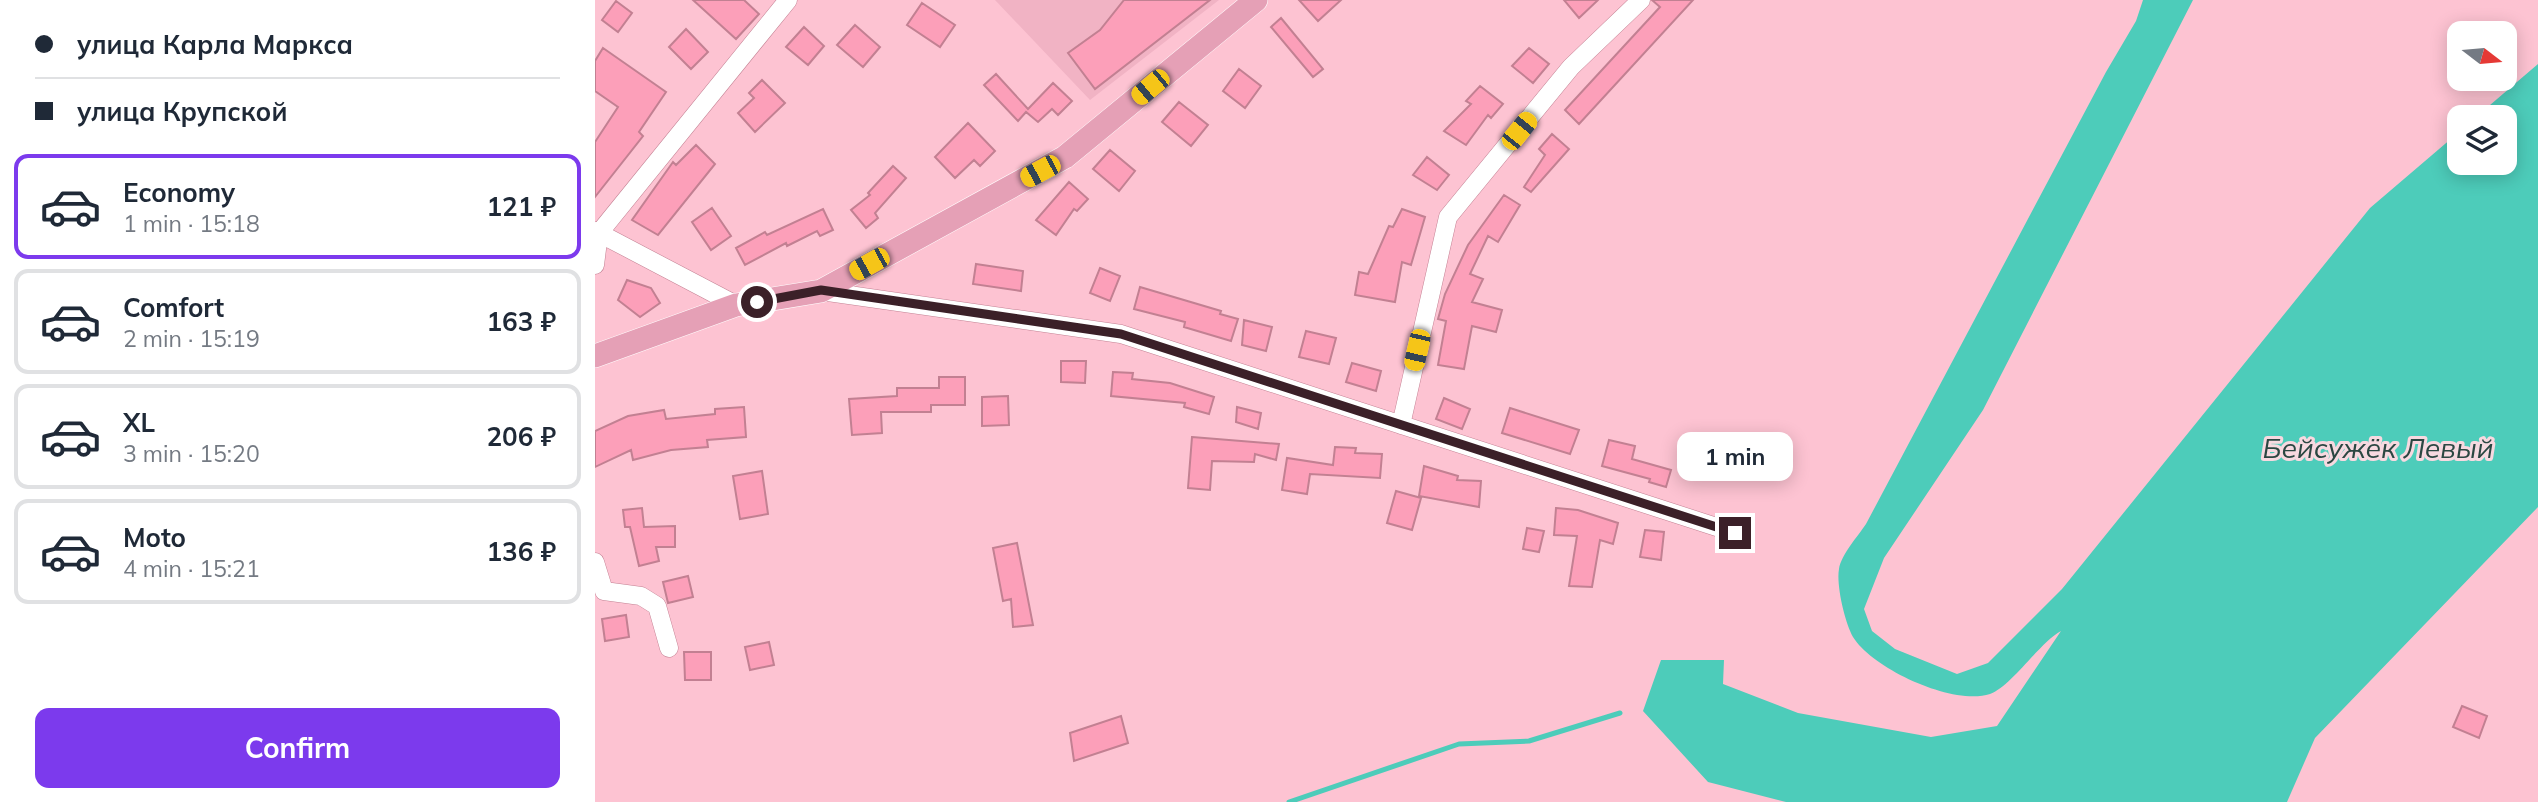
<!DOCTYPE html>
<html lang="en">
<head>
<meta charset="utf-8">
<style>
	body { margin:0; font-family:Mulish,sans-serif; background:#f2f2f3; color:#1f2937; height:100vh; display:flex; flex-direction:column; font-size:26px; white-space:nowrap }
	* { box-sizing:border-box; margin:0 }
	p { font-size:23px; color:#747a83 }
	.icon { flex:none; width:38px; height:38px; fill:none; stroke:currentColor; stroke-width:2; stroke-linecap:round; stroke-linejoin:round }
	.map { position:relative; flex:1; overflow:hidden }
	.sheet { display:flex; flex-direction:column; background:#fff; width:595px }
	.sheet>* { flex:none }
	.top-card { display:grid; align-content:center; height:154px; padding:0 35px; background:#fff }
	.needle { width:46px; rotate:106deg }
	.fabs { position:absolute; left:1852px; top:21px; display:grid; gap:14px }
	.fabs a { display:grid; place-items:center; width:70px; height:70px; border-radius:14px; background:#fff; box-shadow:0 4px 18px #0003; font-size:35px }
	.end { position:absolute; width:32px; height:32px; margin:-16px; border:9px solid #3b2028; background:#fff; box-shadow:0 0 0 4px #fff }
	.from { border-radius:50% }
	.bubble { position:absolute; height:49px; border-radius:14px; background:#fff; box-shadow:0 4px 18px #0003; font-size:23px; font-weight:700; line-height:49px; text-align:center }
	.car { position:absolute; width:21px; height:42px; margin:-21px -10px; border-radius:9px; box-shadow:0 0 5px 2px #0007; background:linear-gradient(#f5c518 24%,#345 0 40%,#f5c518 0 76%,#345 0 86%,#f5c518 0) }
	.top-card b { display:flex; align-items:center; gap:24px; height:66px; font-size:26px }
	.top-card b+b { border-top:2px solid #e0e1e3 }
	.top-card i { width:18px; height:18px; background:#1f2937 }
	ul { padding:0; list-style:none }
	li { display:flex; align-items:center; gap:21px; height:105px; margin:0 14px 10px; padding:0 21px; border:4px solid #e0e1e3; border-radius:14px }
	li div { flex:1 }
	li b { display:block; font-size:26px }
	li em { font-style:normal; font-weight:700 }
	li.on { border-color:#7c3aed }
	li>.icon { width:63px; height:63px; stroke-width:1.5 }
	.primary-button { display:flex; gap:14px; margin-top:auto; padding:14px 35px }
	.primary-button a { flex:1; height:80px; border-radius:14px; background:#7c3aed; color:#fff; font-size:28px; font-weight:700; line-height:80px; text-align:center }
	main { display:flex; flex:1; min-height:0 }
	.map>svg:first-child { display:block }
	.built { fill:#f1b3c4 }
	.water { fill:#4dccba }
	.lines { fill:none; stroke-linecap:round; stroke-linejoin:round }
	.stream { stroke:#4dccba; stroke-width:5 }
	.building { fill:#fc9fb9; stroke:#c28092; stroke-width:2 }
	.minor-casing { stroke:#c38193; stroke-width:19 }
	.major-casing { stroke:#fff; stroke-width:24 }
	.minor { stroke:#fff; stroke-width:18 }
	.major { stroke:#e5a0b6; stroke-width:23 }
	.route { stroke:#3b2028; stroke-width:9 }
	.labels { text-anchor:middle; dominant-baseline:central; stroke-width:6; stroke-linejoin:round; paint-order:stroke }
	.water-label { font-size:28px; font-style:italic; fill:#2b4742; stroke:#f7d9e0 }
</style>
</head>
<body>
<main>
<section class="sheet">
<div class="top-card">
<b><i class="from"></i>улица Карла Маркса</b>
<b><i></i>улица Крупской</b>
</div>
<ul>
<li class="on"><svg class="icon" aria-label="car" viewBox="0 0 24 24"><path d="M5 17H2v-5l4-1 3-4h7l3 4 3 1v5h-3M9 17h6M6 11h13"/><circle cx="7" cy="17" r="2"/><circle cx="17" cy="17" r="2"/></svg><div><b>Economy</b><p>1 min · 15:18</p></div><em>121 ₽</em></li>
<li><svg class="icon" aria-label="car" viewBox="0 0 24 24"><path d="M5 17H2v-5l4-1 3-4h7l3 4 3 1v5h-3M9 17h6M6 11h13"/><circle cx="7" cy="17" r="2"/><circle cx="17" cy="17" r="2"/></svg><div><b>Comfort</b><p>2 min · 15:19</p></div><em>163 ₽</em></li>
<li><svg class="icon" aria-label="car" viewBox="0 0 24 24"><path d="M5 17H2v-5l4-1 3-4h7l3 4 3 1v5h-3M9 17h6M6 11h13"/><circle cx="7" cy="17" r="2"/><circle cx="17" cy="17" r="2"/></svg><div><b>XL</b><p>3 min · 15:20</p></div><em>206 ₽</em></li>
<li><svg class="icon" aria-label="car" viewBox="0 0 24 24"><path d="M5 17H2v-5l4-1 3-4h7l3 4 3 1v5h-3M9 17h6M6 11h13"/><circle cx="7" cy="17" r="2"/><circle cx="17" cy="17" r="2"/></svg><div><b>Moto</b><p>4 min · 15:21</p></div><em>136 ₽</em></li>
</ul>
<div class="primary-button"><a>Confirm</a></div>
</section>
<div class="map">
<svg width="1943" height="802" viewBox="0 0 1943 802">
	<rect width="100%" height="100%" fill="#fdc3d2"/>
	<path class="built" d="M400,0h224l-129,100z"/>
	<path class="water" d="M1548,0h50l-210,410 -99,148 -20,51 8,22 23,18 62,25 31,-11 74,-74 308,-381 89,-76v31h45v-46h-28l62,-53v443l-223,231 -28,64h-501l-78,-20 -65,-71 18,-51h63l-1,24 75,29 133,24 66,-11 64,-95c-21,11 -50,56 -71,63 -37,12 -117,-25 -137,-57 -8,-14 -17,-52 -14,-68 2,-14 19,-33 27,-45l240,-452 30,-51z"/>
	<g class="lines">
		<path class="stream" d="M694,802l170,-58 70,-3 91,-28"/>
	</g>
	<path class="building" d="M98,0h51l15,14 -23,25z
		M529,0h86l-115,89 -27,-36 32,-23z
		M704,0h42l-23,21z
		M969,0h34l-19,18z
		M1057,0h41l-114,124 -14,-14 95,-103z
		M21,1l16,12 -14,19 -16,-12z
		M327,3l33,22 -15,22 -33,-22z
		M686,18l42,51 -10,8 -42,-50z
		M260,25l25,22 -17,20 -26,-22z
		M209,27l20,19 -16,19 -22,-18z
		M91,29l22,23 -17,17 -22,-22z
		M8,48l63,44 -27,40 4,4 -48,61v-55l23,-35 -23,-16v-30z
		M934,48l20,16 -16,19 -21,-17z
		M644,69l22,17 -16,22 -22,-17z
		M401,74l32,35 25,-26 19,18 -14,14 -6,-6 -14,13 -12,-10 -8,9 -34,-36z
		M167,80l23,23 -30,29 -17,-19 16,-15 -5,-5z
		M885,86l23,18 -12,14 -3,-3 -22,30 -22,-14 27,-27 -5,-3z
		M584,102l29,23 -17,21 -29,-24z
		M373,123l27,28 -15,15 -6,-6 -19,18 -20,-21z
		M957,134l17,15 -38,43 -7,-5 21,-32 -6,-6z
		M101,145l19,19 -57,71 -26,-15 41,-58 3,3z
		M515,150l25,21 -16,20 -26,-22z
		M832,157l22,18 -12,15 -24,-15z
		M298,166l13,12 -31,35 3,5 -12,10 -15,-18 19,-15 -2,-2z
		M474,182l19,17 -11,12 -3,-2 -18,26 -20,-15z
		M909,195l16,10 -22,37 -10,-6 -18,38 13,5 -11,23 30,8 -6,22 -24,-6 -8,43 -26,-4 8,-44 -8,-2 7,-25 23,-49z
		M117,208l19,28 -20,14 -19,-28z
		M228,209l10,21 -13,6 -3,-5 -30,15 -1,-3 -41,22 -9,-17 29,-16 2,3z
		M807,209l23,8 -14,48 -9,-3 -7,40 -40,-7 4,-23 9,2 21,-48 4,1z
		M381,264l47,7 -2,20 -48,-7z
		M505,268l20,8 -10,25 -20,-8z
		M32,280l24,8 9,15 -20,14 -22,-17z
		M545,287l81,24 -1,3 18,5 -7,22 -47,-14 1,-5 -51,-13z
		M649,320l28,7 -6,24 -24,-6z
		M711,331l30,7 -7,26 -30,-7z
		M466,361h25l-1,22 -24,-1z
		M757,363l29,8 -5,20 -30,-9z
		M518,372l20,1 -1,6 38,4 44,14 -5,17 -25,-7 1,-4 -74,-7z
		M344,377h26v28h-34v7h-50l1,21 -30,2 -3,-36 48,-3v-8h42z
		M413,396l1,29 -27,1v-29z
		M849,398l26,11 -8,20 -26,-10z
		M149,407l2,30 -39,3 1,7 -37,3 -38,10 -2,-10 -36,17v-36l33,-15 36,-6 2,9 49,-5v-5z
		M642,407l24,6 -3,16 -22,-7z
		M915,408l69,22 -9,24 -68,-21z
		M597,437l87,7 -3,16 -21,-6 -1,8 -42,-1 -2,29 -22,-2z
		M1014,440l26,6 -3,13 39,11 -5,17 -17,-5 1,-3 -48,-13z
		M740,447l21,1 -1,5 27,1 -2,24 -70,-4 -3,20 -25,-4 5,-32 46,7z
		M829,466l34,10 -1,4 24,1 -2,26 -60,-11z
		M167,471l6,43 -28,5 -7,-43z
		M801,491l25,7 -9,32 -25,-7z
		M47,508l2,19 31,-1v21h-19l3,14 -20,5 -9,-39h-5l-2,-17z
		M961,508l22,2 40,13 -5,21 -13,-4 -8,47 -23,-1 8,-50 -23,-1z
		M932,528l17,3 -5,21 -16,-3z
		M1050,530l19,2 -3,28 -21,-3z
		M422,543l16,82 -20,2 -2,-28 -8,2 -10,-53z
		M93,576l5,21 -25,6 -5,-21z
		M31,615l3,22 -24,4 -3,-22z
		M174,642l5,23 -24,5 -5,-23z
		M89,652h27v28h-26z
		M1867,706l25,10 -8,22 -26,-11z
		M526,716l7,27 -54,18 -4,-28z"/>
	<g class="lines">
		<g class="minor-casing">
			<path id="minor" d="M0,231l141,74
				M0,265l4,-32 189,-233
				M226,291l300,43 614,199
				M806,425l47,-208 123,-150 70,-67
				M0,562l9,29 37,5 16,10 12,42"/>
		</g>
		<g class="major-casing">
			<path id="major" d="M0,356l141,-51 85,-14 244,-134 191,-157"/>
		</g>
		<use href="#minor" class="minor"/>
		<use href="#major" class="major"/>
	</g>
	<g class="lines">
		<path class="route" d="M162,302l64,-12 300,44 614,199"/>
	</g>
	<g class="labels">
		<g class="water-label">
			<text x="1783" y="447">Бейсужёк Левый</text>
		</g>
	</g>
</svg>
<div class="fabs">
<a><svg class="needle" viewBox="-14 -14 28 28"><path d="M0-13l5 13h-10z" fill="#e53935"/><path d="M0 13l5-13h-10z" fill="#747a83"/></svg></a>
<a><svg class="icon" aria-label="layers" viewBox="0 0 24 24"><path d="M12 4l9 5-9 5-9-5zM3 14l9 5 9-5"/></svg></a>
</div>
<i class="end from" style="left:162px;top:302px"></i>
<i class="end" style="left:1140px;top:533px"></i>
<div class="bubble" style="left:1082px;top:432px;width:116px">1 min</div>
<i class="car" style="left:555px;top:87px;rotate:230deg"></i>
<i class="car" style="left:924px;top:131px;rotate:39deg"></i>
<i class="car" style="left:445px;top:171px;rotate:242deg"></i>
<i class="car" style="left:274px;top:264px;rotate:241deg"></i>
<i class="car" style="left:822px;top:350px;rotate:193deg"></i>
</div>
</main>
</body>
</html>
